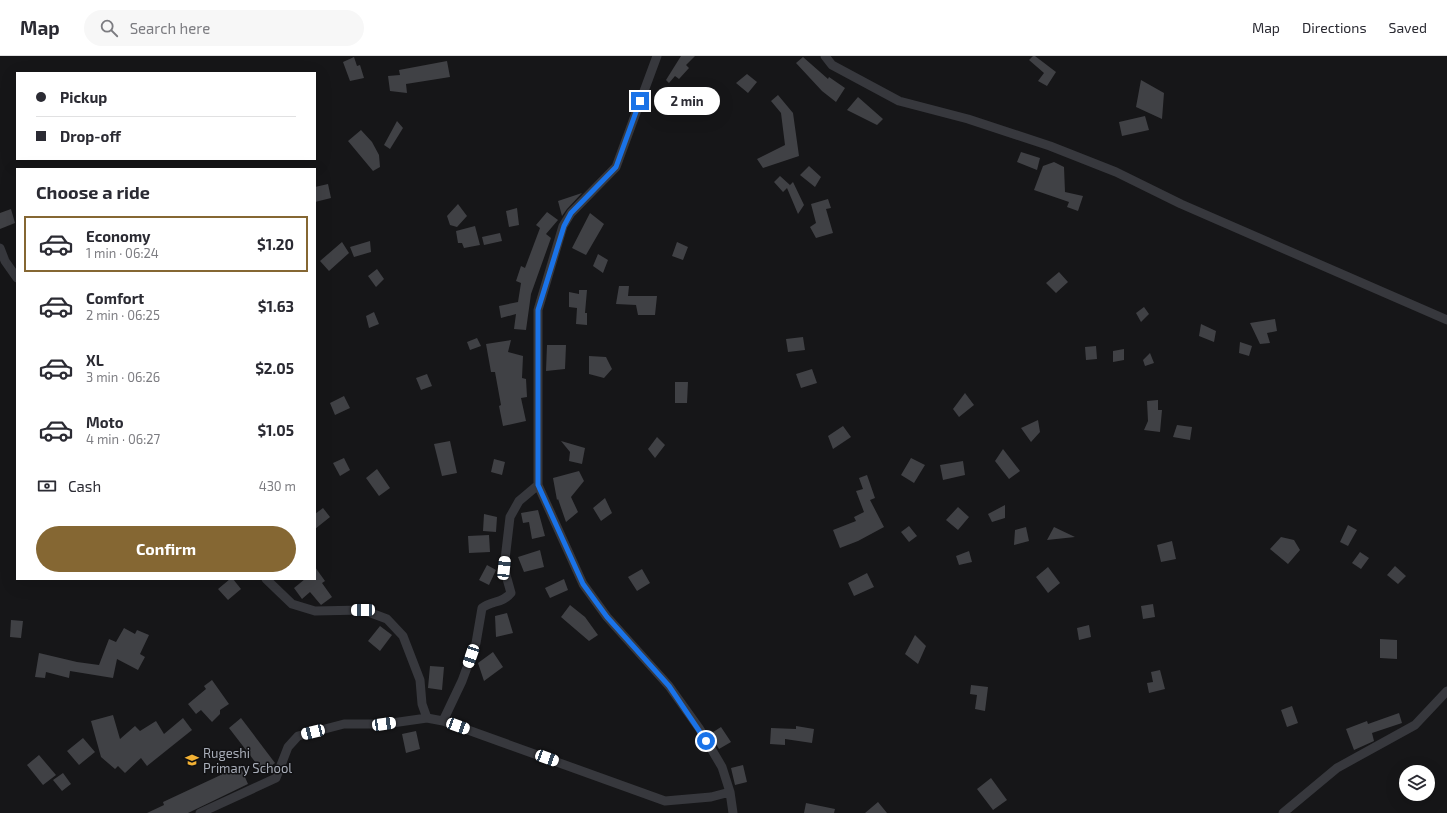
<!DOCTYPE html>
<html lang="en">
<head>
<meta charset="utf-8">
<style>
	body { margin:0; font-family:"Exo 2",sans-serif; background:#f7f7f7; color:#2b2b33; height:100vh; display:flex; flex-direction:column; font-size:15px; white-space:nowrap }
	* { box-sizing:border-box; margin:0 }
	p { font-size:13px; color:#7c7c81 }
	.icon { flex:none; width:22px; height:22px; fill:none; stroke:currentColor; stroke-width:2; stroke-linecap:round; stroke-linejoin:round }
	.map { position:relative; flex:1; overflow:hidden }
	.drawer { position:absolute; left:16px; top:112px; width:300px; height:412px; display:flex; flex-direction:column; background:#fff; border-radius:0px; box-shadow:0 4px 16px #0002 }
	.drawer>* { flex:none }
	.banner { position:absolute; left:16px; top:16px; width:300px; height:88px; border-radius:0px; box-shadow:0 4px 16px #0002; display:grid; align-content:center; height:88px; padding:0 20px; background:#fff }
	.fabs { position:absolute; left:1399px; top:709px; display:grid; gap:8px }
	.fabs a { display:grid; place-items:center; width:36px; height:36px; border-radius:50%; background:#fff; box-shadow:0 4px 16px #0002; font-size:20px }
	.end { position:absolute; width:18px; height:18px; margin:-9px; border:5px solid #1a73e8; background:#fff; box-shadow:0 0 0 2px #fff }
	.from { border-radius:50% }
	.bubble { position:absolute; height:28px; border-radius:14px; background:#fff; box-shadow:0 4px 16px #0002; font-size:13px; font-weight:700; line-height:28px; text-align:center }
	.car { position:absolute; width:12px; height:24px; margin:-12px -6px; border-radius:5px; box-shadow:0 0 3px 1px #0007; background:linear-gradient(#fff 24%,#345 0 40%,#fff 0 76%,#345 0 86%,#fff 0) }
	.banner b { display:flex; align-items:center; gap:14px; height:38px; font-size:15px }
	.banner b+b { border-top:1px solid #e1e1e2 }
	.banner i { width:10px; height:10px; background:#2b2b33 }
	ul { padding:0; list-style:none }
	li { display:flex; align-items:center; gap:12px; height:56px; margin:0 8px 6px; padding:0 12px; border:2px solid transparent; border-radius:0px }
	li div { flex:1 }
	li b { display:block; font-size:15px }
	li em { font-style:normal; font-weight:700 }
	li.active { border-color:#856733 }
	li>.icon { width:36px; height:36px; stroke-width:1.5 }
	h2 { padding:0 20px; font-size:18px; line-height:48px }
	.pay { display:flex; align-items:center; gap:10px; height:44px; padding:0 20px; font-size:15px }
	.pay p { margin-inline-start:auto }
	.primary-button { display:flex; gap:8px; margin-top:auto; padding:8px 20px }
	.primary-button a { flex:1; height:46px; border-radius:24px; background:#856733; color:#fff; font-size:16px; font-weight:700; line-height:46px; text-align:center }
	header { display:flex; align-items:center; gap:24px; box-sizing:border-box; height:56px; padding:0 20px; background:#fff; border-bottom:1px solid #e1e1e2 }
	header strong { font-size:19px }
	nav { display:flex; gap:22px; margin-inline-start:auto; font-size:14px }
	.search { width:280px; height:36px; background:#f7f7f7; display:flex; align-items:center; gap:10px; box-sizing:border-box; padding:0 14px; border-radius:22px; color:#7c7c81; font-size:15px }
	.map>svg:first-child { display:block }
	.building { fill:#404145 }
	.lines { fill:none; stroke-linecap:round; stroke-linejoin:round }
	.street { stroke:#37383d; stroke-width:9 }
	.route { stroke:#1a73e8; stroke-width:5 }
	.labels { text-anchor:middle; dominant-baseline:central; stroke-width:3; stroke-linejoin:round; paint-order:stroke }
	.poi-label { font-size:13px; fill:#a8adb8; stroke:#111113; text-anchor:start }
</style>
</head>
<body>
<header>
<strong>Map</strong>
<div class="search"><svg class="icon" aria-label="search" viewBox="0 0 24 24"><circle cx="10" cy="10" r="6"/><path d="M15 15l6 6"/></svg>Search here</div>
<nav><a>Map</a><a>Directions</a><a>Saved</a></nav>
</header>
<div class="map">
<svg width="1447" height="757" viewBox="0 0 1447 757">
	<rect width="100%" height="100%" fill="#161618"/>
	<path class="building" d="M681,0h14l-9,9 3,3 -10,11 -4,-3 -6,7 -3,-3z
		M1033,0h2l21,16 -9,14 -9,-5 6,-8 -15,-13z
		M354,1l3,9 3,-1 4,13 -14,3 -7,-19z
		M803,1l25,22 1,-2 16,11 -9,14 -14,-11 -26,-28z
		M447,5l3,16 -44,7 1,9 -17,-2 -2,-15 12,-1 -1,-5z
		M747,18l10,8 -9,11 -12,-10z
		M1141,24l23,13 -2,26 -26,-12z
		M778,39l15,18 6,43 -36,12 -6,-9 28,-14 -4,-32 -10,-12z
		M858,41l25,22 -6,6 -30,-15z
		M1145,60l4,14 -27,6 -3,-14z
		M397,65l6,7 -13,21 -6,-4z
		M361,74l11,12 7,13 1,12 -7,4 -25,-30z
		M1021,96l19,6 -3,12 -20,-8z
		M1054,106l10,5 1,25 18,4 -5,15 -11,-4 2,-5 -35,-12 9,-24z
		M809,110l12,11 -6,10 -15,-12z
		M780,120l10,9 -7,7 -9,-10z
		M793,126l11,23 -6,9 -11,-26z
		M328,128l3,14 -16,4v-15z
		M582,137l-15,16 -5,7 -4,-15z
		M828,143l3,9 -5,1 7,24 -17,5 -6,-11 6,-4 -5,-19z
		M458,148l9,12 -10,11 -7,-2 -3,-9z
		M517,152l2,17 -10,2 -3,-16z
		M11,153l4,14 -15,6v-16z
		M547,156l11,8 -12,14 5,4 -20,56 -5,36 -12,-1 2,-15 -15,4 -2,-12 19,-4 3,-19 -5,-2 5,-15 4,2 15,-40 -4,-3z
		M590,157l14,11 -18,31 -14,-7z
		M475,170l5,19 -16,3 -2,-5h-4l-2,-12z
		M500,177l2,8 -18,4 -2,-8z
		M370,185l1,11 -17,5 -4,-10z
		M342,186l7,11 -20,18 -9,-10z
		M677,186l11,5 -5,13 -11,-4z
		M598,198l10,6 -5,13 -10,-7z
		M377,213l7,10 -8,8 -8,-11z
		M1059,216l9,10 -12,11 -10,-10z
		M619,230h10l-1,10h29l-2,19h-17l-2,-10 -20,-1z
		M579,234h8l-2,23h2v12l-11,-1 1,-16 -8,-1v-15l10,2z
		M1144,251l5,7 -8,8 -5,-9z
		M374,256l5,12 -10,4 -3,-12z
		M1275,263l2,12 -10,2 3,10 -10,1 -10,-21z
		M1201,268l15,7 -2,11 -15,-6z
		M803,281l2,13 -17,2 -2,-13z
		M477,282l4,8 -11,4 -3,-8z
		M511,284l-3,12 15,4 -1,22 4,1 1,18 -6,1 5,23 -23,5 -4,-20 2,-1 -6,-33h-4l-5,-28z
		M1240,286l12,4 -3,10 -10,-3z
		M547,289h19l-1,24 -19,2z
		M1096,290l1,13 -11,1 -1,-13z
		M1124,293v11l-11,2v-11z
		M1150,297l4,10 -9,3 -2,-6z
		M589,300l17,1 6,12 -8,9 -15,-4z
		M812,313l5,14 -16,5 -5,-14z
		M427,318l5,12 -11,4 -5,-12z
		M675,326h13l-1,21h-12z
		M965,337l9,12 -15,12 -6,-8z
		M344,340l6,12 -15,7 -5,-12z
		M1158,344v10h4l-2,22 -16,-2 4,-9 -1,-20z
		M1038,364l2,12 -9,10 -10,-14z
		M1177,369l15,2 -2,13 -17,-3z
		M843,370l8,11 -18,12 -5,-13z
		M657,381l8,8 -10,13 -7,-9z
		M450,385l7,32 -15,3 -8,-32z
		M561,385l24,7 -3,16 -13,-3 1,-9z
		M1003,393l17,22 -11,8 -14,-18z
		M344,402l6,12 -10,6 -7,-13z
		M911,402l14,7 -11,18 -13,-8z
		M494,403l11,3 -3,13 -11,-3z
		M963,405l2,14 -22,5 -3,-15z
		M377,413l13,19 -11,8 -13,-18z
		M579,415l5,10 -13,16 7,15 -12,10 -8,-23 -1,1 -4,-22z
		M867,419l8,23 -5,2 14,27 -26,14 -18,7 -7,-18 23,-9 -2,-4 10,-5 -8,-21 7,-2 -4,-11z
		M605,442l7,15 -11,8 -8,-13z
		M1005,449v13l-13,4 -4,-8z
		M958,451l11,10 -11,13 -12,-10z
		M323,452l7,9 -15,12v-15z
		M538,454l7,26 -13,3 -3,-17 -6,1 -2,-10z
		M484,458l13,3 -1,15 -13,-1z
		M1348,469l9,5 -9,16 -8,-4z
		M909,470l8,10 -8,6 -8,-10z
		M1026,471l3,14 -15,4 1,-15z
		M1054,471l21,10 -28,3z
		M489,479l1,17 -21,1 -1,-17z
		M1281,481l13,3 6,10 -12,14 -18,-15z
		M1172,485l4,18 -15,3 -4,-17z
		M540,494l4,17 -20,5 -6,-15z
		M969,495l3,11 -13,3 -3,-9z
		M1360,496l9,6 -8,11 -9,-6z
		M487,509l9,5 -7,15 -10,-5z
		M1395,510l11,10 -8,8 -11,-9z
		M315,511l10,14 -3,2 10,14 -11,8 -11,-13 -8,7 -8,-11 11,-9h10z
		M1048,511l12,16 -12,10 -12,-16z
		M642,513l8,14 -13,8 -9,-14z
		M867,517l7,14 -20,9 -6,-13z
		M230,523h3l8,10 -13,11 -10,-11z
		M564,523l4,11 -18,8 -5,-10z
		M1153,548l2,13 -12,2 -2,-13z
		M570,549l15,12 13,18 -9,6 -28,-24z
		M507,557l6,20 -17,4 -1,-21z
		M11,564l12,1 -2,17 -11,-1z
		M1089,569l2,12 -12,3 -2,-12z
		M380,570l12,9 -12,16 -12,-10z
		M124,572l11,6 2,-4 12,5 -9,19 5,3 -7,13 -21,-11 -4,19 -43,-7 -1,7 -23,-6 -1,6 -10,-1 4,-24 38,9 22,3 10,-26 7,3z
		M915,579l11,11 -8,18 -13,-10z
		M1380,583l17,1v19l-17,-1z
		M493,596l10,15 -19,14 -6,-18z
		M430,610l14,1 -2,23 -14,-2z
		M1160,614l5,19 -16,4 -2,-10 6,-1 -2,-10z
		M212,624l17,24 -9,6v4l-8,8 -11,-12 -5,4 -8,-10 18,-15 -2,-3z
		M971,629l17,2 -3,24 -10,-2 2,-14 -7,-1z
		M1292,650l6,17 -11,4 -6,-17z
		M1399,657l3,10 -30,10 2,8 -20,9 -8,-21 21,-8 1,3z
		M113,659l7,24 15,-13 5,5 16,-10 8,13 19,-16 9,12 -45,36 -6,-8 -16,15 -7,-7 -3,3 -14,-12 -10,-36z
		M241,662l34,45 -12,9 -34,-44z
		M796,670l18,3 -2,14 -27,-4v6l-15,-1 1,-16 25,1z
		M721,671l10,15 -12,7 -9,-15z
		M416,675l4,18 -14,4 -4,-19z
		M83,682l12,14 -16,13 -12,-14z
		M39,699l17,20 -13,10 -16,-20z
		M743,709l4,17 -12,3 -4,-17z
		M240,710l8,18 -60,29h-41l17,-8 -1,-3z
		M63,717l8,11 -9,7 -9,-11z
		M991,722l16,22 -14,10 -16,-21z
		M878,746l9,11h-22z
		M806,747l29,6 -1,4h-30z"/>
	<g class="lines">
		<path class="street" d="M657,0l-41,111 -45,46 -8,13 -25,84v175l45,99 24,33 62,69 30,42 23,39 8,25 3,21
			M825,0l7,9 67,36 69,18 82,27 66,26 65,32 266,116
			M0,192l5,13 12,17
			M266,523l26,25 23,7 48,-1 24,9 16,17 17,44 2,24 5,14
			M443,665l19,-40 14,-38 6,-35c9,-7 21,-5 29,-15l-7,-25 6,-51 9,-16 19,-16
			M200,757l76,-35 12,-31 10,-11 46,-12h41l42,-6 16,3 222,80 46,-4 19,-5
			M1283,757l54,-45 78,-43 32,-34"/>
	</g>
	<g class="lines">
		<path class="route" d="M640,45l-24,66 -45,46 -7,13 -26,84v175l45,99 24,33 62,69 37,55"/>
	</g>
	<defs>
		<g id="school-bare" transform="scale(1.08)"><path d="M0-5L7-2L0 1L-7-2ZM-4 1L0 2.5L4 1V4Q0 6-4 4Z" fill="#f2b134" stroke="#111113" stroke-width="2.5" paint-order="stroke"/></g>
	</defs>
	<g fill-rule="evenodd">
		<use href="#school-bare" x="192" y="704"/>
	</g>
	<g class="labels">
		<g class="poi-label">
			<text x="203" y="697">Rugeshi<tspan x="203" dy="15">Primary School</tspan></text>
		</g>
	</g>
</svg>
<div class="fabs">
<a><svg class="icon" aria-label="layers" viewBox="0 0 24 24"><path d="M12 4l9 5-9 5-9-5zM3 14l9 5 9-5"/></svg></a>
</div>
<i class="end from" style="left:706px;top:685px"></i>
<i class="end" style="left:640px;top:45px"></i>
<div class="bubble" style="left:654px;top:31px;width:66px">2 min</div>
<i class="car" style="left:504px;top:512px;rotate:6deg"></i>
<i class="car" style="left:363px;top:554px;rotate:269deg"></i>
<i class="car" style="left:471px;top:600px;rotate:199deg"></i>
<i class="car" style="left:384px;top:668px;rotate:82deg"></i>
<i class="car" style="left:458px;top:670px;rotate:110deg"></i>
<i class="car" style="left:313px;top:676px;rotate:256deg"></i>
<i class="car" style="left:547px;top:702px;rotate:110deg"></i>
<div class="banner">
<b><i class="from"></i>Pickup</b>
<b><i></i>Drop-off</b>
</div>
<section class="drawer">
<h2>Choose a ride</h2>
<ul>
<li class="active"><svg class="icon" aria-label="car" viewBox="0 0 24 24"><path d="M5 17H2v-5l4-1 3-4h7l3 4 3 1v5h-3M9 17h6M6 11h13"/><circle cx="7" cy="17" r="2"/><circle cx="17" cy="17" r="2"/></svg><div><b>Economy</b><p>1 min · 06:24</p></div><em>$1.20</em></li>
<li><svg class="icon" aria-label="car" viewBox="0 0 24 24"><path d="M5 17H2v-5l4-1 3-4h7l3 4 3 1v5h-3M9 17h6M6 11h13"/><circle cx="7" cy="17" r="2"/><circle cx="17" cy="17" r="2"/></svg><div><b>Comfort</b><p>2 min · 06:25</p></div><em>$1.63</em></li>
<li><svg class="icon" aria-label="car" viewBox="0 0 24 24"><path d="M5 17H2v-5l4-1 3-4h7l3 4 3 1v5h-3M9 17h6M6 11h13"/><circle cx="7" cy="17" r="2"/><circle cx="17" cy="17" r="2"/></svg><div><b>XL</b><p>3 min · 06:26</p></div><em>$2.05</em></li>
<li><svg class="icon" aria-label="car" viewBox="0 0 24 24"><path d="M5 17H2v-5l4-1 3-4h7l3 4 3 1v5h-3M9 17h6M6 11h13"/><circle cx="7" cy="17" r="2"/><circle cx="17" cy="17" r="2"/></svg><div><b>Moto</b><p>4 min · 06:27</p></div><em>$1.05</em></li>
</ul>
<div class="pay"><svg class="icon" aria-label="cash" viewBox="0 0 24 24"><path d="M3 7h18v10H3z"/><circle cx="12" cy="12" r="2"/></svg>Cash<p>430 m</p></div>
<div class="primary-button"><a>Confirm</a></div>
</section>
</div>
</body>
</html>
